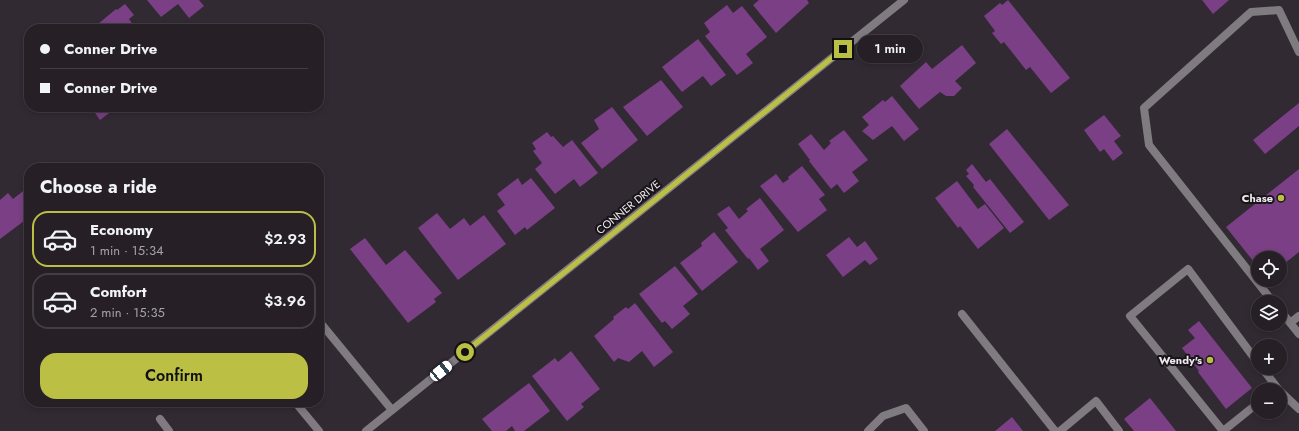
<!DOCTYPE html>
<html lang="en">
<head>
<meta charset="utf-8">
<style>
	body { margin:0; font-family:Jost,sans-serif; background:#2e282e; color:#f1f3f6; height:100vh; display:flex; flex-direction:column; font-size:15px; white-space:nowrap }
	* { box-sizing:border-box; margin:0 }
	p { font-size:13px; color:#a4a3a7 }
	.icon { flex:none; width:22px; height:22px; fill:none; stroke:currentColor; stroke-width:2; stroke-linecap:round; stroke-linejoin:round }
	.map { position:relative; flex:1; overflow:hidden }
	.panel { position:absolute; left:24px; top:163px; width:300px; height:244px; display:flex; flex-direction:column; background:#262026; border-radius:16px; box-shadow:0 2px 6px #0003,0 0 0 1px #423e43 }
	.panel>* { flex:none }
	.guide { position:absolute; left:24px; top:24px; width:300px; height:88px; border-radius:16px; box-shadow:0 2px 6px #0003,0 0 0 1px #423e43; display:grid; align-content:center; height:88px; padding:0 16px; background:#262026 }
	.buttons { position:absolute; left:1251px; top:251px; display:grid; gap:8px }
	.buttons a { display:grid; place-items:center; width:36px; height:36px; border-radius:50%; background:#262026; box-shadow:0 2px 6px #0003,0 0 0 1px #423e43; font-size:20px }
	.end { position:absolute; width:18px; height:18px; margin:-9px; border:5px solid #bbc045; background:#111; box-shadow:0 0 0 2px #111 }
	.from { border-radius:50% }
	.bubble { position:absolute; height:28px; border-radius:14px; background:#262026; box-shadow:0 2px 6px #0003,0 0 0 1px #423e43; font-size:13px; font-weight:600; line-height:28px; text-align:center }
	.car { position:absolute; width:12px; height:24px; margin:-12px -6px; border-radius:5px; box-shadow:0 0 3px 1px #0007; background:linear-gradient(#fff 24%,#345 0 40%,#fff 0 76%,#345 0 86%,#fff 0) }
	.guide b { display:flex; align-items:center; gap:14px; height:38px; font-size:15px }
	.guide b+b { border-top:1px solid #423e43 }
	.guide i { width:10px; height:10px; background:#f1f3f6 }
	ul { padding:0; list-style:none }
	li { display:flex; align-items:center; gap:12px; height:56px; margin:0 8px 6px; padding:0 8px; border:2px solid #423e43; border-radius:16px }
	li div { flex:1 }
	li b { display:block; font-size:15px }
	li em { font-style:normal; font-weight:600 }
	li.on { border-color:#bbc045 }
	li>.icon { width:36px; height:36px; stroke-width:1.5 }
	h2 { padding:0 16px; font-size:18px; line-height:48px }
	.primary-button { display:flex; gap:8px; margin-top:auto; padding:8px 16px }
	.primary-button a { flex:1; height:46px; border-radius:16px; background:#bbc045; color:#111; font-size:16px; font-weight:600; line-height:46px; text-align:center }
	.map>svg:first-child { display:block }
	.building { fill:#7a3f85 }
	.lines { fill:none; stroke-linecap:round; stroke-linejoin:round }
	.service { stroke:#7f7b80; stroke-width:8 }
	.minor { stroke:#7f7b80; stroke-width:8 }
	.route { stroke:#bbc045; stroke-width:5 }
	.poi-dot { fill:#bbc045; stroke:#181418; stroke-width:1.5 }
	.labels { text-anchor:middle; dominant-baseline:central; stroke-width:4; stroke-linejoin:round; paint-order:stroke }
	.poi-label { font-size:11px; font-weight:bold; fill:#eee9ef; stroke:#181418; text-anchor:end }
	.street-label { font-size:11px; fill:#eee9ef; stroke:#181418 }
</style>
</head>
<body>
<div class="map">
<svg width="1299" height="431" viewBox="0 0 1299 431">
	<rect width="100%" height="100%" fill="#322a33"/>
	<path class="building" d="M147,0h52l5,6 -15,12 -11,-14 -17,13z
		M759,0h48l2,3 -33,30 -23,-28z
		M1008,0l62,78 -19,15 -21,-26 -4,3 -22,-28 -3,2 -9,-11 3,-2 -11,-15 16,-13 2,2z
		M1202,0h27l-16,14z
		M125,4l9,11 -5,4 7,10h-44l24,-20 1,1z
		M727,5l6,8 9,-7 25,31 -21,17 7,9 -16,12 -32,-39 5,-4 -6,-9z
		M698,39l28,36 -15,11 -8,-10 -21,16 -20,-25z
		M962,45l14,18 -21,18 7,7 -8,8h-8l-6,-4 -21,17 -19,-23 26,-24 6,7z
		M661,80l22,27 -36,29 -24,-29z
		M892,96l27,33 -15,12 -12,-15 -19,14 -11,-9 7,-6 -7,-8 21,-17 2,2z
		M1299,103v23l-34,28 -12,-14z
		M91,107h26l-17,13z
		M612,107l26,33 -36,29 -21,-26 18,-14 -5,-9z
		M1104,115l17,21 -7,5 9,12 -10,8 -9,-12 -4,3 -16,-22z
		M1007,129l62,76 -20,15 -60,-76z
		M844,130l24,30 -16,12 7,9 -15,12 -7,-9 -6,5 -22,-28 1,-1 -12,-16 13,-10 13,16 7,-7 -2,-2z
		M547,132l4,5 2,-1 10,11 9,-7 26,33 -18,14 -6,-8 -19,15 -20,-25 7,-6 -9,-12 3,-2 -4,-6z
		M972,164l14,18 4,-3 34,43 -14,11 -37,-46 1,-2 -8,-9 3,-2 -3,-4z
		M802,166l23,29 -6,4 8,11 -29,22 -38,-46 16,-12 7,9 6,-4 -1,-2z
		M1299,169v83l-19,15v-9h-22v9l-32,-40z
		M518,178l4,7 9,-7 24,30 -28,22 -2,-3 -10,8 -18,-24 8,-6 -8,-11z
		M957,181l21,28 7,-5 19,24 -26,21 -18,-23 -2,2 -23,-30z
		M27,188l2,2v17l-6,5 5,6 -28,21v-39l8,-7 5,6z
		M760,198l24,32 -24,19 9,12 -11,9 -9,-12 -1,1 -23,-29 3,-2 -11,-14 12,-8 10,13 9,-8 -2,-2z
		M437,213l13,16 14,-11 6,8 14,-11 22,29 -48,36 -40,-52z
		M714,232l24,30 -36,29 -22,-28 22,-17 -1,-3z
		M849,237l8,10 8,-6 13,18 -8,6 -5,-5 -22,17 -17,-22z
		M365,238l21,27 19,-15 37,43 -8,6 2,3 -28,21 -58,-74z
		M675,266l23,28 -15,12 7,8 -18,15 -7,-8 -3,2 -23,-29z
		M635,303l38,49 -19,15 -12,-16 -13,11 -11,-4 -4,4 -20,-26 20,-17 -1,-2 13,-10 2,2z
		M1199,321l53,67 -26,21 -28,-37 1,-1 -17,-23 13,-10 -7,-8z
		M571,351l29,38 -19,15 3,3 -17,14 -35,-45 23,-18 3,4z
		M529,383l21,28 -26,20h-9l-3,-5 -6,5h-14l-10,-12z
		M1150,398l26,33h-42l-10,-12z
		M1012,417l11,14h-28z"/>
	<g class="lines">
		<path class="service" d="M1273,302l-124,-157 -5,-37 107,-96 28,-2 20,42
			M1280,310l19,24
			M962,314l93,117
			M319,321l73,89
			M1290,323l9,-7
			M1262,368l17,22
			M1280,391l19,18
			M295,402l24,29
			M160,419l9,12
			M868,431l15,-15 23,-8 18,23
			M1060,431l36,-30 23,30
			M1223,431l-93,-115 58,-47 70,94
			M1223,431l35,-28"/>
		<path class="minor" d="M366,431l538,-431"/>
	</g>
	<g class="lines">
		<path class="route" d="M465,352l378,-303"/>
	</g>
	<g class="poi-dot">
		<circle cx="1281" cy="198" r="4"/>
		<circle cx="1210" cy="360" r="4"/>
	</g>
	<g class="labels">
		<g class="poi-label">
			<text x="1273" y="198">Chase</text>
			<text x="1202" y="360">Wendy's</text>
		</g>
		<g class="street-label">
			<text transform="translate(628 207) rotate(-39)">CONNER DRIVE</text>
		</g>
	</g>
</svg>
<div class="buttons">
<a><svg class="icon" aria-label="locate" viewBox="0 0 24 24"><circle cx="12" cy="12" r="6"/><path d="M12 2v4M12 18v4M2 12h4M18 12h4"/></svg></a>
<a><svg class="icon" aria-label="layers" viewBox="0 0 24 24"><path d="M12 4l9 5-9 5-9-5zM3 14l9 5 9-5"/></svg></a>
<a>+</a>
<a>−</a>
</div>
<i class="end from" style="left:465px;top:352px"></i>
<i class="end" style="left:843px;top:49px"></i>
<div class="bubble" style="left:857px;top:35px;width:66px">1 min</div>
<i class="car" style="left:441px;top:371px;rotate:51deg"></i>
<div class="guide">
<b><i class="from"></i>Conner Drive</b>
<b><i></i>Conner Drive</b>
</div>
<section class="panel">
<h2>Choose a ride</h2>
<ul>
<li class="on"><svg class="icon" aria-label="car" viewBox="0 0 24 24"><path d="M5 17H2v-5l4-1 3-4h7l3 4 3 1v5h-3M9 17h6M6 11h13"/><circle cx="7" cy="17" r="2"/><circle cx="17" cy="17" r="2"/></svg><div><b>Economy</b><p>1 min · 15:34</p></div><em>$2.93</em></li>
<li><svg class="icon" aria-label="car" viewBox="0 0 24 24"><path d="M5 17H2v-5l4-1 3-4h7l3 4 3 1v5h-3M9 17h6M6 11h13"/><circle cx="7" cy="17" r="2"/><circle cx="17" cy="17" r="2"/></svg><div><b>Comfort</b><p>2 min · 15:35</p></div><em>$3.96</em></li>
</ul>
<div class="primary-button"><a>Confirm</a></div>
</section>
</div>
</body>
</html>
